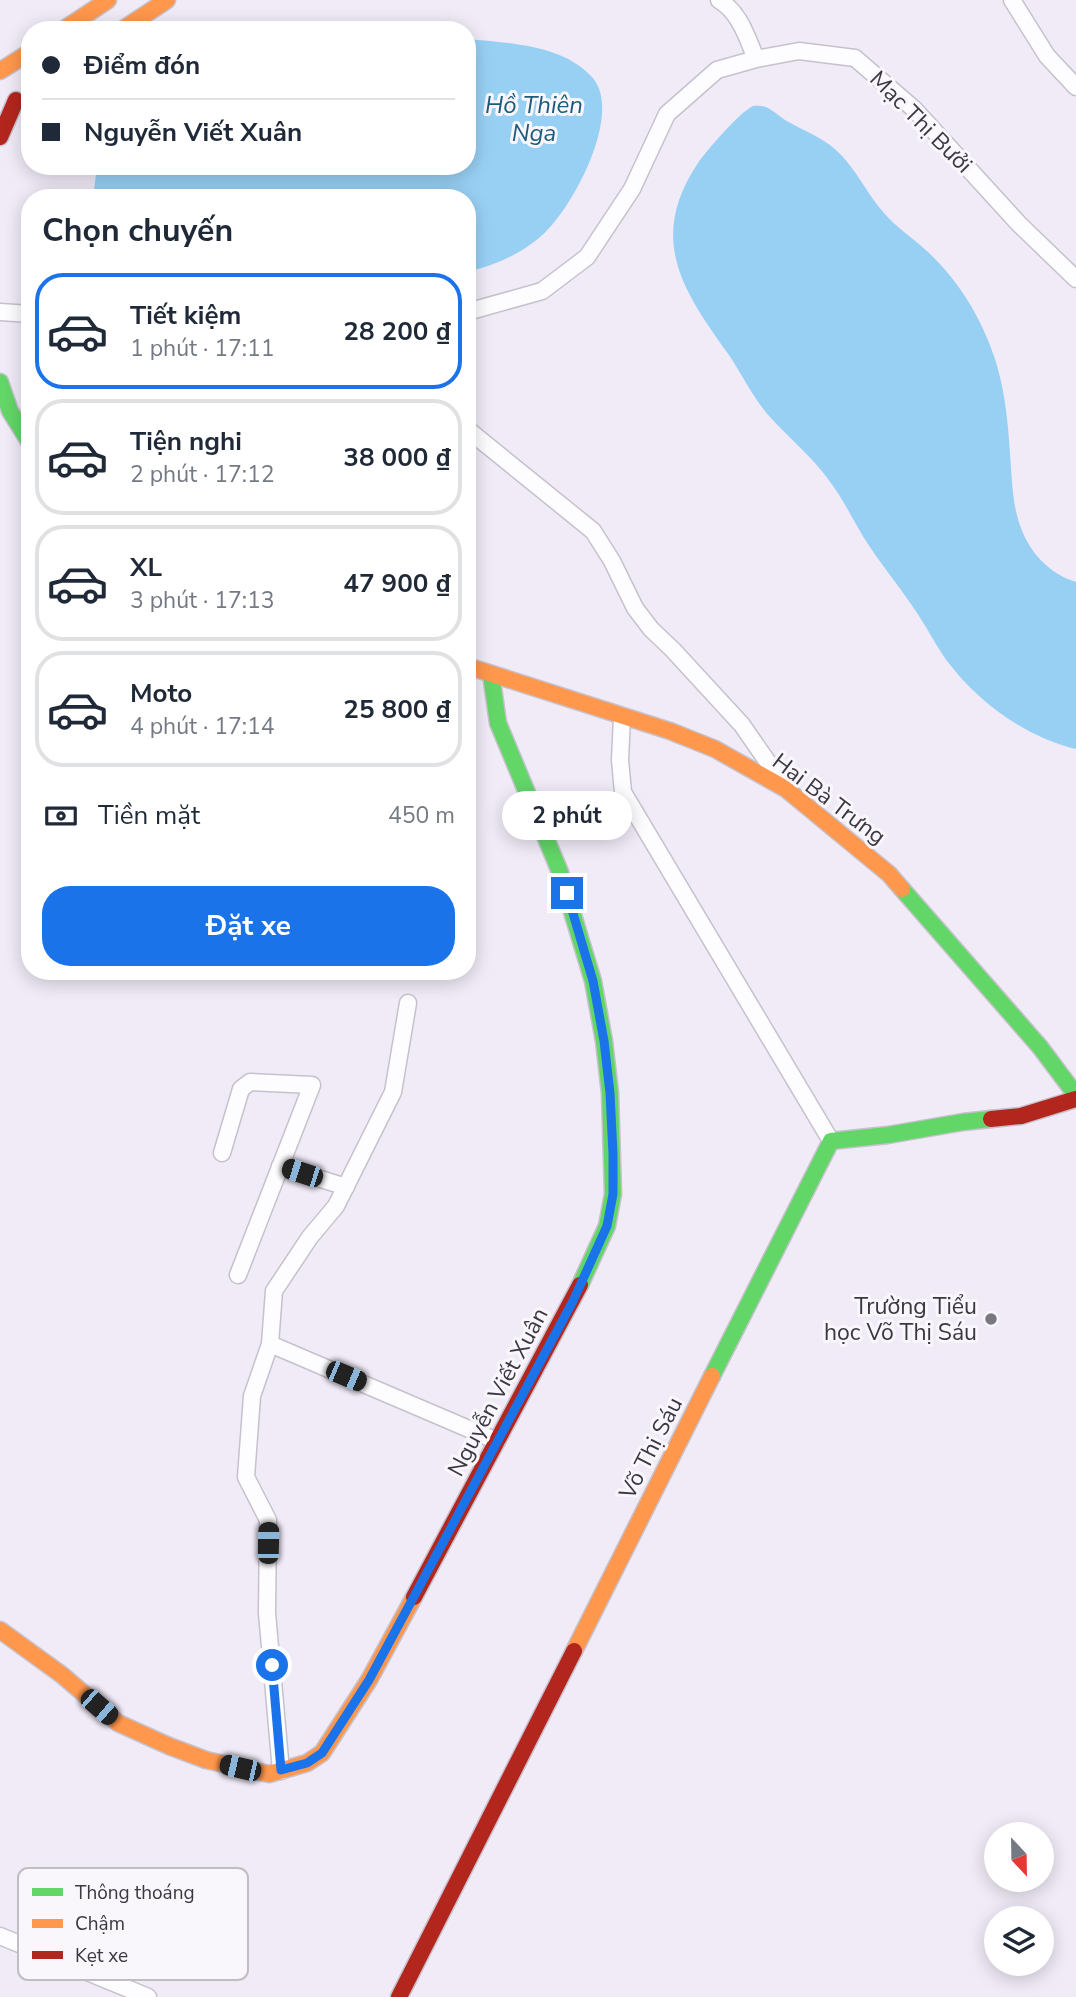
<!DOCTYPE html>
<html lang="vi">
<head>
<meta charset="utf-8">
<style>
	body { margin:0; font-family:"Nunito Sans",sans-serif; background:#f6f6f7; color:#1f2937; height:100vh; display:flex; flex-direction:column; font-size:26px; white-space:nowrap }
	* { box-sizing:border-box; margin:0 }
	p { font-size:23px; color:#747a83 }
	.icon { flex:none; width:38px; height:38px; fill:none; stroke:currentColor; stroke-width:2; stroke-linecap:round; stroke-linejoin:round }
	.map { position:relative; flex:1; overflow:hidden }
	.panel { position:absolute; left:21px; top:189px; width:455px; height:791px; display:flex; flex-direction:column; background:#fff; border-radius:28px; box-shadow:0 4px 18px #0003 }
	.panel>* { flex:none }
	.hud { position:absolute; left:21px; top:21px; width:455px; height:154px; border-radius:28px; box-shadow:0 4px 18px #0003; display:grid; align-content:center; height:154px; padding:0 21px; background:#fff }
	.needle { width:46px; rotate:158deg }
	.fabs { position:absolute; left:984px; top:1822px; display:grid; gap:14px }
	.fabs a { display:grid; place-items:center; width:70px; height:70px; border-radius:50%; background:#fff; box-shadow:0 4px 18px #0003; font-size:35px }
	.end { position:absolute; width:32px; height:32px; margin:-16px; border:9px solid #1a73e8; background:#fff; box-shadow:0 0 0 4px #fff }
	.from { border-radius:50% }
	.bubble { position:absolute; height:49px; border-radius:24px; background:#fff; box-shadow:0 4px 18px #0003; font-size:23px; font-weight:700; line-height:49px; text-align:center }
	.car { position:absolute; width:21px; height:42px; margin:-21px -10px; border-radius:9px; box-shadow:0 0 5px 2px #0007; background:linear-gradient(#222 24%,#8ab4d8 0 40%,#222 0 76%,#8ab4d8 0 86%,#222 0) }
	.hud b { display:flex; align-items:center; gap:24px; height:66px; font-size:26px }
	.hud b+b { border-top:2px solid #e0e1e3 }
	.hud i { width:18px; height:18px; background:#1f2937 }
	ul { padding:0; list-style:none }
	li { display:flex; align-items:center; gap:21px; height:116px; margin:0 14px 10px; padding:0 7px; border:4px solid #e0e1e3; border-radius:28px }
	li div { flex:1 }
	li b { display:block; font-size:26px }
	li em { font-style:normal; font-weight:700 }
	li.current { border-color:#1a73e8 }
	li>.icon { width:63px; height:63px; stroke-width:1.5 }
	h2 { padding:0 21px; font-size:32px; line-height:84px }
	.pay { display:flex; align-items:center; gap:18px; height:77px; padding:0 21px; font-size:26px }
	.pay p { margin-inline-start:auto }
	.cta { display:flex; gap:14px; margin-top:auto; padding:14px 21px }
	.cta a { flex:1; height:80px; border-radius:28px; background:#1a73e8; color:#fff; font-size:28px; font-weight:700; line-height:80px; text-align:center }
	.map>svg:first-child { display:block }
	.water { fill:#98d0f4 }
	.lines { fill:none; stroke-linecap:round; stroke-linejoin:round }
	.street-casing { stroke:#c6c2cd; stroke-width:19 }
	.fast-casing { stroke:#c6c2cd; stroke-width:19 }
	.slow-casing { stroke:#c6c2cd; stroke-width:19 }
	.jam-casing { stroke:#c6c2cd; stroke-width:19 }
	.street { stroke:#fdfcfe; stroke-width:16 }
	.fast { stroke:#63d668; stroke-width:16 }
	.slow { stroke:#ff974d; stroke-width:16 }
	.jam { stroke:#b3261e; stroke-width:16 }
	.route { stroke:#1a73e8; stroke-width:9 }
	.poi-dot { fill:#7b7781; stroke:#f9f7fc; stroke-width:2.5 }
	.labels { text-anchor:middle; dominant-baseline:central; stroke-width:6; stroke-linejoin:round; paint-order:stroke }
	.street-label { font-size:23px; fill:#3c3842; stroke:#f9f7fc }
	.poi-label { font-size:23px; fill:#3c3842; stroke:#f9f7fc; text-anchor:end }
	.water-label { font-size:24px; font-style:italic; fill:#1c5b7a; stroke:#f9f7fc }
	.key { fill:#f9f7fc; stroke:#c0bec4; stroke-width:2 }
	.key-label { font-size:19px; fill:#3c3842 }
</style>
</head>
<body>
<div class="map">
<svg width="1076" height="1997" viewBox="0 0 1076 1997">
	<rect width="100%" height="100%" fill="#f0ebf7"/>
	<path class="water" d="M467,39c41,4 95,5 125,38 33,36 -22,137 -53,161 -22,18 -45,27 -72,34v-74h-374l4,-32h370z
		M753,106c15,-2 20,6 32,14 17,10 35,16 51,30 20,18 30,43 48,63 13,15 29,25 44,39 31,29 54,67 67,107 10,31 13,63 15,95 2,24 2,51 11,74 9,25 29,46 55,54v167c-52,-13 -97,-46 -129,-88 -12,-17 -22,-37 -34,-54 -16,-24 -34,-45 -49,-69 -12,-20 -22,-41 -36,-59 -17,-23 -39,-41 -58,-62 -17,-19 -27,-41 -41,-62 -46,-64 -82,-116 -31,-192 9,-13 42,-51 55,-57z"/>
	<g class="lines">
		<g class="street-casing">
			<path id="street" d="M719,0c21,13 28,37 37,59
				M1012,0l35,56 29,31
				M0,312l30,2
				M467,312l75,-21 45,-34 45,-68 35,-75 50,-44 39,-11 43,-8 56,7 59,51 105,115 57,55
				M467,429l126,102 19,30 23,47 16,21 22,21 69,75 41,59
				M622,717l-2,43 3,32 208,349
				M222,1153l19,-64 9,-7 62,3 -74,190
				M280,1166l66,21
				M270,1344l227,97
				M281,1771l-14,-158 1,-93 -22,-43 6,-81 18,-52 4,-53 36,-54 26,-31 57,-114 15,-89
				M0,1936l148,61"/>
		</g>
		<g class="fast-casing">
			<path id="fast" d="M0,382l10,29 20,32
				M491,674l7,49 62,149 33,109 11,60 6,52 3,101 -6,32 -27,59
				M902,889l138,158 36,48
				M712,1376l119,-235 57,-6 75,-13 28,-3"/>
		</g>
		<g class="slow-casing">
			<path id="slow" d="M63,30l45,-30
				M122,30l45,-30
				M0,71l30,-19
				M467,666l203,65 45,18 71,40 103,85 13,15
				M0,1630l62,45 56,48 51,23 37,14 63,14 38,-11 15,-10 47,-73 45,-83
				M574,1651l138,-275"/>
		</g>
		<g class="jam-casing">
			<path id="jam" d="M0,137l16,-37
				M991,1119l30,-3 55,-17
				M414,1597l166,-312
				M399,1997l175,-346"/>
		</g>
		<use href="#street" class="street"/>
		<use href="#fast" class="fast"/>
		<use href="#slow" class="slow"/>
		<use href="#jam" class="jam"/>
	</g>
	<g class="lines">
		<path class="route" d="M272,1665l9,105 26,-7 15,-10 47,-73 204,-379 34,-75 6,-32v-40l-3,-61 -6,-52 -11,-60 -26,-88"/>
	</g>
	<circle class="poi-dot" cx="991" cy="1319" r="7"/>
	<g class="labels">
		<g class="street-label">
			<text transform="translate(921 122) rotate(45)">Mạc Thị Bưởi</text>
			<text transform="translate(829 799) rotate(37)">Hai Bà Trưng</text>
			<text transform="translate(498 1392) rotate(-62)">Nguyễn Viết Xuân</text>
			<text transform="translate(651 1448) rotate(-63)">Võ Thị Sáu</text>
		</g>
		<g class="poi-label">
			<text x="977" y="1306">Trường Tiểu<tspan x="977" dy="26">học Võ Thị Sáu</tspan></text>
		</g>
		<g class="water-label">
			<text x="534" y="105">Hồ Thiên<tspan x="534" dy="28">Nga</tspan></text>
		</g>
	</g>
	<rect x="18" y="1868" width="230" height="112" rx="10" class="key"/>
	<rect x="32" y="1888" width="31" height="8" fill="#63d668"/>
	<rect x="32" y="1919" width="31" height="9" fill="#ff974d"/>
	<rect x="32" y="1951" width="31" height="8" fill="#b3261e"/>
	<g class="key-label">
		<text x="75" y="1899">Thông thoáng</text>
		<text x="75" y="1930">Chậm</text>
		<text x="75" y="1962">Kẹt xe</text>
	</g>
</svg>
<div class="fabs">
<a><svg class="needle" viewBox="-14 -14 28 28"><path d="M0-13l5 13h-10z" fill="#e53935"/><path d="M0 13l5-13h-10z" fill="#747a83"/></svg></a>
<a><svg class="icon" aria-label="layers" viewBox="0 0 24 24"><path d="M12 4l9 5-9 5-9-5zM3 14l9 5 9-5"/></svg></a>
</div>
<i class="end from" style="left:272px;top:1665px"></i>
<i class="end" style="left:567px;top:893px"></i>
<div class="bubble" style="left:502px;top:791px;width:130px">2 phút</div>
<i class="car" style="left:302px;top:1173px;rotate:288deg"></i>
<i class="car" style="left:346px;top:1376px;rotate:113deg"></i>
<i class="car" style="left:268px;top:1543px;rotate:1deg"></i>
<i class="car" style="left:99px;top:1707px;rotate:131deg"></i>
<i class="car" style="left:240px;top:1768px;rotate:283deg"></i>
<div class="hud">
<b><i class="from"></i>Điểm đón</b>
<b><i></i>Nguyễn Viết Xuân</b>
</div>
<section class="panel">
<h2>Chọn chuyến</h2>
<ul>
<li class="current"><svg class="icon" aria-label="car" viewBox="0 0 24 24"><path d="M5 17H2v-5l4-1 3-4h7l3 4 3 1v5h-3M9 17h6M6 11h13"/><circle cx="7" cy="17" r="2"/><circle cx="17" cy="17" r="2"/></svg><div><b>Tiết kiệm</b><p>1 phút · 17:11</p></div><em>28 200 ₫</em></li>
<li><svg class="icon" aria-label="car" viewBox="0 0 24 24"><path d="M5 17H2v-5l4-1 3-4h7l3 4 3 1v5h-3M9 17h6M6 11h13"/><circle cx="7" cy="17" r="2"/><circle cx="17" cy="17" r="2"/></svg><div><b>Tiện nghi</b><p>2 phút · 17:12</p></div><em>38 000 ₫</em></li>
<li><svg class="icon" aria-label="car" viewBox="0 0 24 24"><path d="M5 17H2v-5l4-1 3-4h7l3 4 3 1v5h-3M9 17h6M6 11h13"/><circle cx="7" cy="17" r="2"/><circle cx="17" cy="17" r="2"/></svg><div><b>XL</b><p>3 phút · 17:13</p></div><em>47 900 ₫</em></li>
<li><svg class="icon" aria-label="car" viewBox="0 0 24 24"><path d="M5 17H2v-5l4-1 3-4h7l3 4 3 1v5h-3M9 17h6M6 11h13"/><circle cx="7" cy="17" r="2"/><circle cx="17" cy="17" r="2"/></svg><div><b>Moto</b><p>4 phút · 17:14</p></div><em>25 800 ₫</em></li>
</ul>
<div class="pay"><svg class="icon" aria-label="cash" viewBox="0 0 24 24"><path d="M3 7h18v10H3z"/><circle cx="12" cy="12" r="2"/></svg>Tiền mặt<p>450 m</p></div>
<div class="cta"><a>Đặt xe</a></div>
</section>
</div>
</body>
</html>
